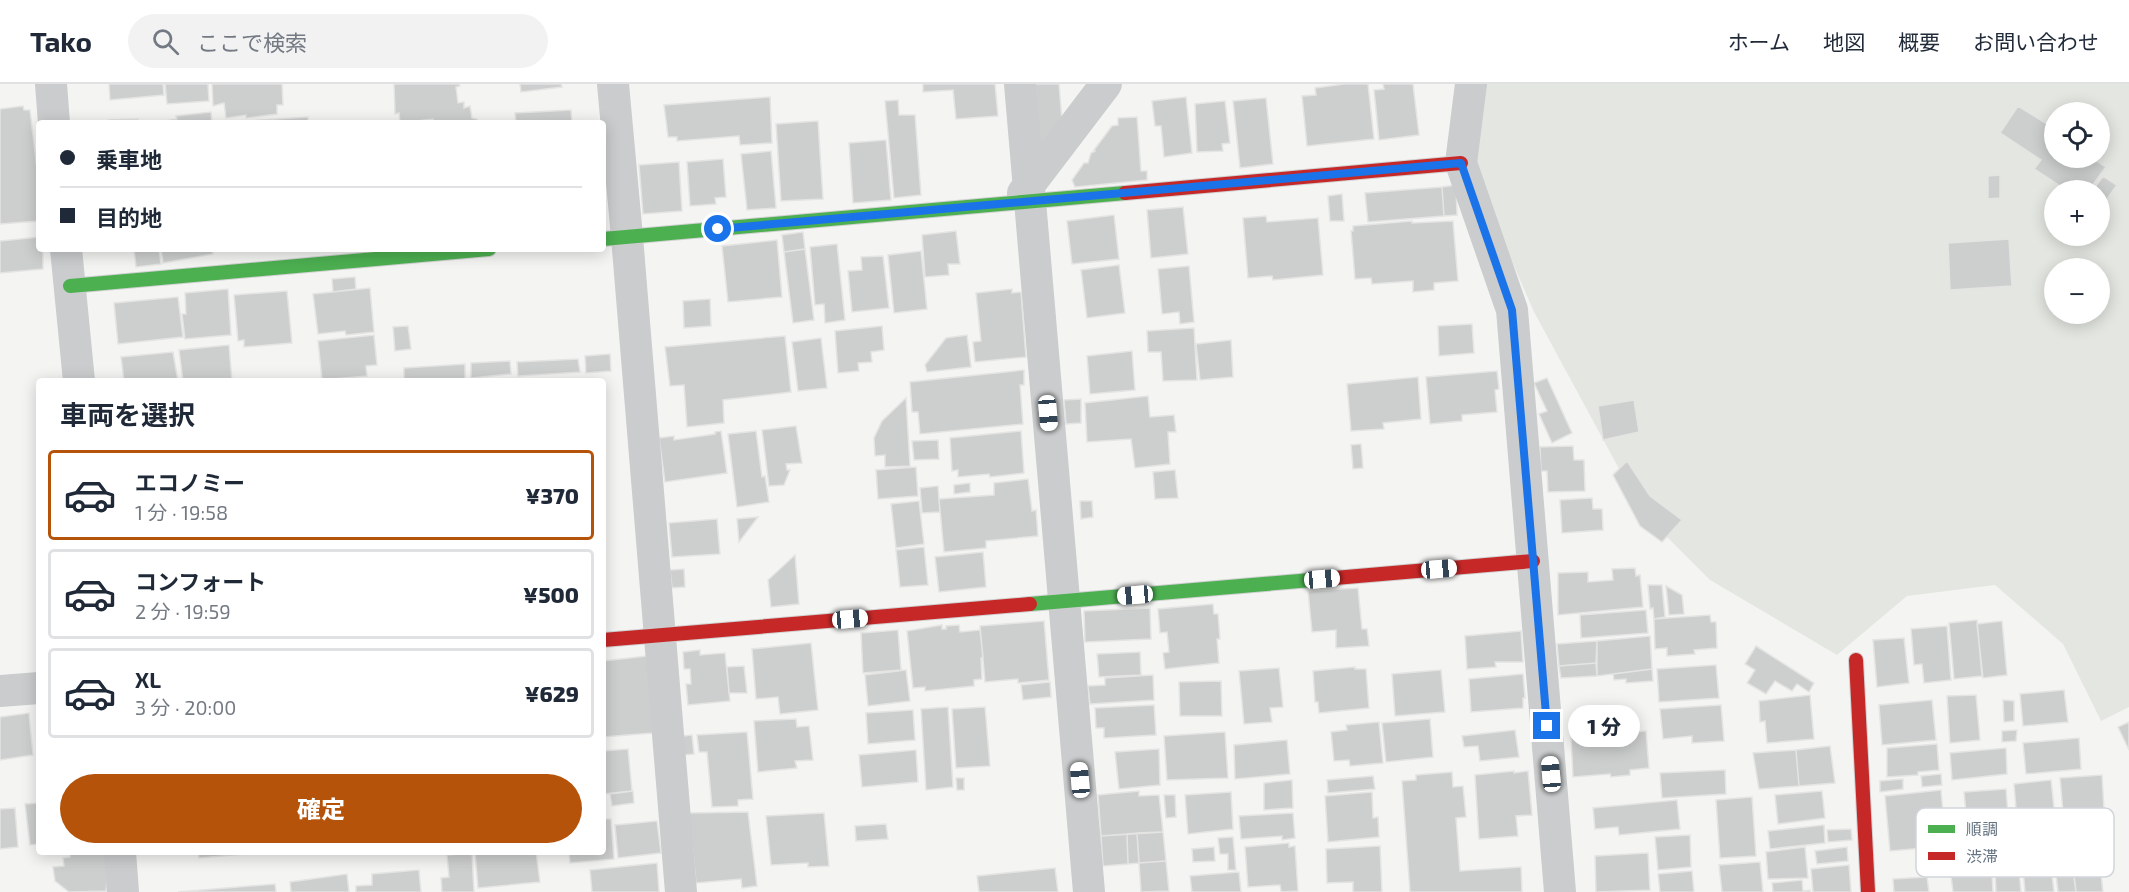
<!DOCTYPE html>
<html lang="ja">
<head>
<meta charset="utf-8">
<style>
	body { margin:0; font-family:"Exo 2","Noto Sans JP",sans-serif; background:#f2f2f3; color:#1f2937; height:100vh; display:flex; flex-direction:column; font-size:22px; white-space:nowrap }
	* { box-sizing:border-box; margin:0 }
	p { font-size:20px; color:#747a83 }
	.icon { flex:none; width:33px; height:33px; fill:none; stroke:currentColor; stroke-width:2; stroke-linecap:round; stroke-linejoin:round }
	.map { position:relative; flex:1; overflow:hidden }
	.panel { position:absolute; left:36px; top:294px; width:570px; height:477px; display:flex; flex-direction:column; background:#fff; border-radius:6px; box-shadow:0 3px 15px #0003 }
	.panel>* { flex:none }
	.top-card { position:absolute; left:36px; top:36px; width:570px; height:132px; border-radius:6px; box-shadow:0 3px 15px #0003; display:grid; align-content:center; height:132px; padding:0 24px; background:#fff }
	.controls { position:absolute; left:2044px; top:18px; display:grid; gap:12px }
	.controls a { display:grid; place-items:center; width:66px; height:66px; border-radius:50%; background:#fff; box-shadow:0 3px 15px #0003; font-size:30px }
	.end { position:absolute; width:27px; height:27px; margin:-14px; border:8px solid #1a73e8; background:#fff; box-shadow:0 0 0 3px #fff }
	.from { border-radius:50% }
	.bubble { position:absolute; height:42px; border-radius:21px; background:#fff; box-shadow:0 3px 15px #0003; font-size:20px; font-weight:800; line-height:42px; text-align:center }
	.car { position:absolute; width:18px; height:36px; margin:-18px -9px; border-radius:8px; box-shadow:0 0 4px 2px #0007; background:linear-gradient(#fff 24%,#345 0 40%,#fff 0 76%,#345 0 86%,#fff 0) }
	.top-card b { display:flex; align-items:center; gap:21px; height:57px; font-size:22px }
	.top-card b+b { border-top:2px solid #e0e1e3 }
	.top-card i { width:15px; height:15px; background:#1f2937 }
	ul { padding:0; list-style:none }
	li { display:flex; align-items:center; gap:18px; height:90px; margin:0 12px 9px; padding:0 12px; border:3px solid #e0e1e3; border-radius:6px }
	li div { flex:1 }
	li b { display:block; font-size:22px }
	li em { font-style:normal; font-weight:800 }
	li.on { border-color:#b45309 }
	li>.icon { width:54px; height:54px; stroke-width:1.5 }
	h2 { padding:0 24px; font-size:27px; line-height:72px }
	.cta { display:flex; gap:12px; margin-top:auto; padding:12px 24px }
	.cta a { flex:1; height:69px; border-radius:36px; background:#b45309; color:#fff; font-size:24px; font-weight:800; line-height:69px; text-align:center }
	header { display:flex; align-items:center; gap:36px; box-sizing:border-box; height:84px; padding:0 30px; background:#fff; border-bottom:2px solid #e0e1e3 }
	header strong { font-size:28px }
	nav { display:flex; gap:33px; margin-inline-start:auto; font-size:21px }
	.search { width:420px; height:54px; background:#f2f2f3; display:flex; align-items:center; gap:15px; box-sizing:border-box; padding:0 21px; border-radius:33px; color:#747a83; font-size:22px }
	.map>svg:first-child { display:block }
	.green { fill:#e4e7e1; fill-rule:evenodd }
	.building { fill:#cdcfcf; stroke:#e4e4e3; stroke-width:1.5 }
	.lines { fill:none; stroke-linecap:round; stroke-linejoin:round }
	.fast-casing { stroke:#d0d1d1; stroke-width:16 }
	.jam-casing { stroke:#d0d1d1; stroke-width:16 }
	.street { stroke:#cacccd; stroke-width:32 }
	.fast { stroke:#4caf50; stroke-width:14 }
	.jam { stroke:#c62828; stroke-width:14 }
	.route { stroke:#1a73e8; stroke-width:8 }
	.key { fill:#fff; stroke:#d1d5da; stroke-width:1.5 }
	.key-label { font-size:16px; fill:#657482 }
</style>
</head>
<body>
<header>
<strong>Tako</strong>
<div class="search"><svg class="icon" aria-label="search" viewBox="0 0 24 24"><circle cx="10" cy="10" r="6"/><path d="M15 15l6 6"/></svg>ここで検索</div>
<nav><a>ホーム</a><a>地図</a><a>概要</a><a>お問い合わせ</a></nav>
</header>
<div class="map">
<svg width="2129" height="808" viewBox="0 0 2129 808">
	<rect width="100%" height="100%" fill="#f4f5f3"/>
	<path class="green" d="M1482,0h647v623l-28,14 -38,-77 -68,-59 -88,11 -70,59 -127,-75 -67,-67 -109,-201 -61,-140zM2055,28h45v46h-45zM2055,106h45v46h-45zM2055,184h45v46h-45z"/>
	<path class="building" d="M109,0h54l1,11 -54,5z
		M165,0h43l1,17 -42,3z
		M212,0h70l1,21h-6v9l-31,4v-3l-20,3 -2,-15 -11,3z
		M394,0h65l1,2 -4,1 2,16 6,-1v6l6,-2 2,12 5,1v4h-44v-4l-33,4 -1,-10 -4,1z
		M520,0h41l1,3 -41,5z
		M923,0h72l3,32 -42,3 -3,-29 -30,2z
		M1035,0h24l3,36 -22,29z
		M1344,0h24l6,55 -67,7 -5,-50 14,-1 -1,-7z
		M1383,0h30l6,51 -40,5 -5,-50 10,-1z
		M770,13l2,46 -32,2 -1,-9 -62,5v-4h-9l-4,-32z
		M1186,13l6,56 -28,4 -3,-31h-6l-3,-25z
		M1266,14l7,66 -33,4 -7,-67z
		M898,16l1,15h16l6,80 -27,3 -9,-97z
		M1225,17l5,42 -8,1 1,7 -26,1 -2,-48z
		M23,22l1,4h6l9,76v35l-39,3v-115z
		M2018,22l37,23v29h37l14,9 -17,23h-23l-32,-21 7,-9 -41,-27z
		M571,26l1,13h-56l-1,-10z
		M211,28l1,11h-59l24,-4 -1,-3z
		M308,33v6l-77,-1z
		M1137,33l4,54h6v9l-72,7 -3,-7 12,-17h4l3,-10 4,-2 -1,-1 18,-24 6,-1v-7z
		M138,35v4h-28l-1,-3z
		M818,37l5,78 -42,2 -5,-77z
		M886,56l5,60 -38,3 -4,-60z
		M771,67l5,57 -29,2 -6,-56z
		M723,75l3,38 -11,1 1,6 -26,2 -3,-44z
		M679,78l3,49 -39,3 -4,-49z
		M2000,91v23l-12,1v-23z
		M2103,92l14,9 -17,24v-19h-7z
		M1456,101l1,30 -13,1 -2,-29z
		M1442,103l2,29 -76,6 -3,-29z
		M1342,110l2,27h-14l-2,-25z
		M1183,123l5,47 -37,4 -4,-48z
		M1114,131l5,44 -47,5 -5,-43z
		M1266,132l1,6 51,-4 5,57 -50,5 -1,-4 -24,2 -5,-60z
		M1412,137v2l41,-2 5,60 -24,2v7l-21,2v-11l-41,3 -1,-6 -16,1 -4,-48h2v-5z
		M956,147l4,33h-12l1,11 -24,2 -3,-42z
		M803,148l2,17 -21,3 -2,-17z
		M39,153v12h4v20l-43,4v-32z
		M2009,155l3,47 -62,4 -2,-47z
		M777,156l5,57 -54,5 -6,-56z
		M837,160l8,76 -20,3 -1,-19 -9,1 -5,-58z
		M134,165h25l2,15 -25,3z
		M161,165h51l1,5 -50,9z
		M805,165l9,71 -21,3 -9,-71z
		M921,167l6,58 -33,4 -6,-58z
		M883,172l6,52 -37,4 -4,-41 14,-1 -1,-13z
		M1119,181l6,48 -38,5 -6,-48z
		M1189,182l5,56 -14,2 -1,-12 -17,2 -4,-45z
		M355,193l1,12 -23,3 -1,-13z
		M370,204l4,44 -28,3 -1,-4 -27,3 -5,-40z
		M228,205l3,46 -46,4 -3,-25h4l-1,-21z
		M1012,205v4l9,-1 5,65 -51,5 -2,-20 8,-1 -5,-48z
		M287,207l5,52 -48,4v-7l-6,1 -4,-46z
		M178,213l5,40 -65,7 -4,-41z
		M710,215l1,27 -27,2 -1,-27z
		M1472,240l2,29 -35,3 -1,-30z
		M408,242l3,23 -16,2 -2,-24z
		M882,242l2,24 -13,2 1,10 -14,1 1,8 -21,2 -3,-42z
		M1194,244l3,52 -34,1 -2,-29h-13l-1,-21z
		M374,251l3,30 -11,1 1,10 -45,4 -4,-39z
		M967,251l4,32 -44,5 -2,-7 21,-27z
		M785,252l6,56 -68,8 1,23 -37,4 -3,-42 -14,1 -5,-39z
		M821,254l6,50 -29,3 -6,-49z
		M1231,256l2,37 -33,3 -4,-36z
		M229,261l3,36h-49l-4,-31z
		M1132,267l3,39 -45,4 -3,-38z
		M173,268l5,29h-54l-3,-24z
		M610,270l1,17 -25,2 -1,-17z
		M578,275l2,13 -62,4 -1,-14z
		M510,277l1,13 -40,4v-15z
		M465,280v15l-61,2v-13z
		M1024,286v15h-4l3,39 -103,10 -2,-22h-6l-2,-30z
		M1497,287l2,18 -4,1 2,22 -35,3v6l-32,3 -4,-47z
		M1418,293l3,42 -38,4 1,6 -33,2 -4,-47z
		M1547,294l25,55 -20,10 -13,-29 8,-3 -13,-28z
		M1148,312l2,21 24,-2 2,17h-8l2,32 -35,4 -4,-29 -44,3 -2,-39z
		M906,314l4,68 -25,1v-12l-10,1 -1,-18 8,-17z
		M1081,315v24l-15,1 -2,-24z
		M1634,316l5,32 -36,8 -5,-34z
		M796,342l6,37 -16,1 1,6h3l-6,15 -15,1 -7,-56z
		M721,347l6,42 -62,9 -6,-44 15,-2v4l41,-6v-2z
		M756,347l6,46 3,-1 4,26 -32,5 -9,-73z
		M1021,347l3,42 -34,4 -1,-3 -31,3v-7l-6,1 -2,-33z
		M938,356l1,19 -25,1 -2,-19z
		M1361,360l2,24 -10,1 -2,-24z
		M1573,362l1,14h10l1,31 -37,1 -1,-21h-6l-1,-24z
		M1627,377l23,35 32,24 -20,22 -22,-16 -27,-51z
		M916,383l2,29 -40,3 -2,-29z
		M1175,386l3,28 -23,1 -2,-27z
		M1028,395l4,32 4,-1 2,26 -52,5v7l-42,4 -5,-53 55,-4v-12z
		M970,399v9l-16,2v-9z
		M938,402l2,26 -18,1 -2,-25z
		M1592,414l1,11h9l1,21 -41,3 -2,-33z
		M919,417l5,43 -28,4 -5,-44z
		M1080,417h12l1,16 -12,2z
		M758,433l-19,25 -2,-23z
		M717,435l3,35 -48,3 -3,-34z
		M924,463l4,38 -28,2 -4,-37z
		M983,468l3,35 -47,5 -4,-35z
		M795,471l4,49 -28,3 -3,-27z
		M1635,484l1,8 4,-1 3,32 -85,8v-42l30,-1v10l25,-2 -1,-11z
		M684,485l1,18 -13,1 -2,-18z
		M1648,501h14l3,32 -11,2 -1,-11 -3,1z
		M1666,502l16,9 2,19 -15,1z
		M1358,504l4,41h5l2,17 -33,2v-18l-24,2 -4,-41z
		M1213,520l1,10h4l2,25h-3l2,24 -54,6 -2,-16 6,-1 -2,-20 -7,1 -2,-24z
		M1150,524l1,31 -66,3 -1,-31z
		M1646,526l2,23 -67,5 -1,-23z
		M1710,531l1,7h5l1,26 -23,2 1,4 -28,2v-8l-12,1 -1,-30z
		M1977,536l5,56 -28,3 -5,-56z
		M1044,537l5,59 -31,3v-4l-33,3 -5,-56z
		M2002,537l5,54 -24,3 -6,-54z
		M942,541v4h4v-3l13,-1 1,7 20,-2 3,27 -2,1 1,21 -8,1v6l-49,5v-4l-12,1 -6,-57z
		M1947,542l4,54 -27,3 -2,-19 -8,1 -3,-36z
		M898,546l3,40 -38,3 -2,-40z
		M1521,547l2,31h-28l1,5 -29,2 -2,-33z
		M1650,552l2,33 -55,7v-35z
		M1904,554l5,45 -32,4 -4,-47z
		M1597,557l-1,22 -37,3 -2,-22z
		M811,559l7,67 -38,4 -2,-17 -22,2 -4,-50z
		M1756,562l58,37 -5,9 -12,-8 -5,7 -17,-10 -9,13 -19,-11 8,-13 -10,-6z
		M700,566v5l25,-2 5,48 -42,4 -2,-21h5l-1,-15h-6l-1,-17z
		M1140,568l1,23 -42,2 -2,-23z
		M647,572l6,77 -50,4v-76z
		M1596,579l1,13 -36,2 -2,-12z
		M1716,581l3,33 -60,4 -2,-33z
		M744,582l3,27h-18l-2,-26z
		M1355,583v2h11l3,39 -50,5 -1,-11h-3l-2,-31z
		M1279,584l4,39 -13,1 2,14 -28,2 -5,-53z
		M1652,585l1,12 -27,2v-4l-12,1 -1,-6z
		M906,586l4,31 -42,5 -3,-31z
		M1441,586l4,42 -50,4 -3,-42z
		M1523,590l2,24h-2v10l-52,4 -2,-33z
		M1153,591l1,25 -64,4 -2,-18 17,-1v-7z
		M1221,597l1,35h-42l-1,-34z
		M1050,598l1,15 -28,3 -2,-15z
		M2064,606l4,32 -45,4 -3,-32z
		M1810,611l4,44 -47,4 -2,-22 -5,1 -1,-21z
		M1976,611l4,45 -30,3 -3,-47z
		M1932,616l4,40 -54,5 -3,-40z
		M2003,616l11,1v20l-10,1z
		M1154,621l2,30 -52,3v-10h-8l-1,-20z
		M1721,621l3,36 -32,2v-7l-29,3 -3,-30z
		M948,623l5,80 -27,3 -5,-81z
		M985,623l5,59 -34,2 -4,-59z
		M913,626l2,30 -47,4 -2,-31z
		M29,629l4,42 -33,5v-43z
		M796,635l1,8 12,-1 4,34 -18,1 2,7 -39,4 -4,-51z
		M1430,635l3,38 -47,5 -4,-39z
		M1379,638l4,41 -33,3 -1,-6 -15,1 -3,-29 16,-2 -1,-5z
		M2129,638v28l-11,-23z
		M1515,646l4,27 -39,4 -2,-15 -14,1 -2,-11z
		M2017,646l-1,11 -14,1v-11z
		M1646,647l3,37 -19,2v5l-19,2 -1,-3 -37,3 -2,-39z
		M747,648l6,67 -15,1v6l-26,1 -5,-55h-8l-2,-17z
		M1225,648l3,46 -61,2 -3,-44z
		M692,651l2,19 -10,1 -1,-19z
		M2079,654l2,31 -55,5 -3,-31z
		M1287,656l3,34 -55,5 -1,-34z
		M1937,660l2,26 -21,2v3l-31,2v-29z
		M1830,662l5,37 -36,3 -3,-36z
		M2006,664l1,26 -55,6 -2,-27z
		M628,665l4,42 -29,3v-43z
		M1159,665l1,36 -41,4 -4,-37z
		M916,666l2,32 -56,5 -3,-32z
		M1796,666l3,36 -40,3 -6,-36z
		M1725,686l1,24 -64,4 -2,-25z
		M1514,687v2l14,-2 4,44 -16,1 2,20 -39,3 -4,-64z
		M1452,688l1,15 10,-1 3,31 -10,1 4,53 61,-4 1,25h-112l-8,-111 14,-1v-5z
		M1941,690l1,11 -20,2 -1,-11z
		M2102,691l2,34 -41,3 -3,-34z
		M1373,692l2,13 -47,4 -1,-13z
		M956,694h8v12h-7z
		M1903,695v10l-23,3v-11z
		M1292,696l1,28 -29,2v-27z
		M2051,696l4,37 -38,4 -3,-37z
		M2006,705l4,52 -24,3 -1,-11 -17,1 -4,-42z
		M1941,706l5,56 -56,5 -5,-55z
		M633,707l1,12 -22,3 -2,-12z
		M1139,707v5l20,-1 4,37 -62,4 -3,-41z
		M1822,707l3,27 -47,6 -3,-29z
		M1231,708l2,37 -45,5 -3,-39z
		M1372,708l1,26 5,-1 1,20 -51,5 -3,-46z
		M1164,711h11l1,22 -10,1z
		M1752,713l4,59 -36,2 -4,-58z
		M1677,716l3,29 -61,6 -1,-8 -23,2 -2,-21z
		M39,719v41l-9,1 -5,-41z
		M15,724l3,39 -18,2v-40z
		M748,728l9,74 -15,2 -1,-9 -45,4 -7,-70z
		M824,729l5,53 -21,1v-4l-37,2 -5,-49z
		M1293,729l2,25 -13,2v-4l-41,3 -2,-23z
		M603,735h8l3,40 -44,4 -1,-11h34z
		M657,737l4,32 -43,5 -3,-33z
		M886,740l2,15 -32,2 -1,-15z
		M1824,741l1,18 -55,6 -2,-18z
		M1851,745l1,11 -24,2 -1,-12z
		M1163,748l3,29 -27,2 -2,-30z
		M1137,749l2,30 -11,1 -1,-30z
		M1127,750l1,30 -25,2 -2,-30z
		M1690,751l1,32 -33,3 -3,-33z
		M1233,753l3,33h-8v-16h-8l-2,-16z
		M1289,759v4l6,-1 3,45 -17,1 -1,-7 -32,2 -3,-40z
		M1380,762l2,46h-29v-10l-26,1 -1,-34z
		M1214,763l1,14 -22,1 -1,-13z
		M1805,763l3,31 -40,1 -2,-27z
		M1847,763l1,14 -31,3 -2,-13z
		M106,768l2,19 -2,20 -37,1 -14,-11 -2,-14 11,-1 -1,-8 7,-1v-4z
		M198,768h71l-70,6z
		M505,768v2l31,-2 4,30 -62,6 -3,-35z
		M472,769l2,39h-32l-1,-14 8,-1 -2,-22z
		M1648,769l2,37 -54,2 -1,-36z
		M2099,771l4,37h-27l-4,-34z
		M1166,777l3,30 -28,1 -2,-29z
		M1760,778l3,30h-41l-3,-27z
		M657,779l2,29h-67l-2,-22z
		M2072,780l4,28h-18l-3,-26z
		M1849,781l2,27h-38l-2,-23z
		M2051,783l3,25h-29l-2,-22z
		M1055,784l3,24h-79l-2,-16z
		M419,786l2,22h-65v-6l16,-1v-11z
		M2019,786l2,22h-25l-1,-20z
		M1692,787l2,21h-34l-2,-18z
		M1239,788l2,20h-49l-2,-16z
		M1992,788l1,20h-40l-2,-16z
		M347,790l2,18h-58l-1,-10z
		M1927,793l2,15h-35l-1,-13z
		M1802,796l1,11 7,-1v2h-37l-1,-9z
		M275,800l1,8h-98z"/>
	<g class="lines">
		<g class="fast-casing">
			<path id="fast" d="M603,155l522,-46
				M70,202l419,-37
				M1030,520l293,-25"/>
		</g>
		<g class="jam-casing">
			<path id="jam" d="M1125,109l336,-30
				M1323,495l210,-18
				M603,556l427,-36
				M1856,576l12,232"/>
		</g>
		<path class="street" d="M51,0l3,39
			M613,0l14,153 54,655
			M1020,0l69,808
			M1471,0l-10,79 51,147 48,582
			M1023,109l83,-109
			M66,165l13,132
			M0,607l39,-3
			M120,768l3,40"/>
		<use href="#fast" class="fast"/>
		<use href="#jam" class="jam"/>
	</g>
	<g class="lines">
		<path class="route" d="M718,145l743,-66 51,147 35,416"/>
	</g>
	<rect x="1916" y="724" width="198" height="69" rx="9" class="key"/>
	<rect x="1928" y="741" width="27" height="8" fill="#4caf50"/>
	<rect x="1928" y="768" width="27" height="8" fill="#c62828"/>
	<g class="key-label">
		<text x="1966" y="751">順調</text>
		<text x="1966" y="778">渋滞</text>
	</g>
</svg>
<div class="controls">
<a><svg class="icon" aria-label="locate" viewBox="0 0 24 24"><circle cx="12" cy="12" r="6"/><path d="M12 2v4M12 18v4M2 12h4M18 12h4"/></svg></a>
<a>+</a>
<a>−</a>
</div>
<i class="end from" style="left:718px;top:145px"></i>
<i class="end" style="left:1547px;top:642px"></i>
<div class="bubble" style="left:1568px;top:621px;width:72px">1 分</div>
<i class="car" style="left:1048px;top:329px;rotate:175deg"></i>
<i class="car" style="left:1439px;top:485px;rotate:85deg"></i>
<i class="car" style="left:1322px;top:495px;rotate:85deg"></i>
<i class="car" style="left:1135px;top:511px;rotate:265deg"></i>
<i class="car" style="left:850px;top:535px;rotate:85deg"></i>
<i class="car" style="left:1551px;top:690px;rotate:355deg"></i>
<i class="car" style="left:1080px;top:696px;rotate:355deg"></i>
<div class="top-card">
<b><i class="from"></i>乗車地</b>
<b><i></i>目的地</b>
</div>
<section class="panel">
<h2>車両を選択</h2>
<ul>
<li class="on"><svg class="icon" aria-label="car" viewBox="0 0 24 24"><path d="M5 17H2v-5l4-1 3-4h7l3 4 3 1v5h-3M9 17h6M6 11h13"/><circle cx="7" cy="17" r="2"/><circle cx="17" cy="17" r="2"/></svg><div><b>エコノミー</b><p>1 分 · 19:58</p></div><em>¥370</em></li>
<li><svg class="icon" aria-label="car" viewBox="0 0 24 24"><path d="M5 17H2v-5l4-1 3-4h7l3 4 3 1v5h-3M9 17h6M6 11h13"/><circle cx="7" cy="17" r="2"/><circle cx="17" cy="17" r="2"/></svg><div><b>コンフォート</b><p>2 分 · 19:59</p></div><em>¥500</em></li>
<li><svg class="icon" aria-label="car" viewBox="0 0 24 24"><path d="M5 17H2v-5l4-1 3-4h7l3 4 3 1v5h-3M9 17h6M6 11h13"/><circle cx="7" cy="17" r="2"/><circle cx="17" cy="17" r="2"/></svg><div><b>XL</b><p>3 分 · 20:00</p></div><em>¥629</em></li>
</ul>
<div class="cta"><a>確定</a></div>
</section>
</div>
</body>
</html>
